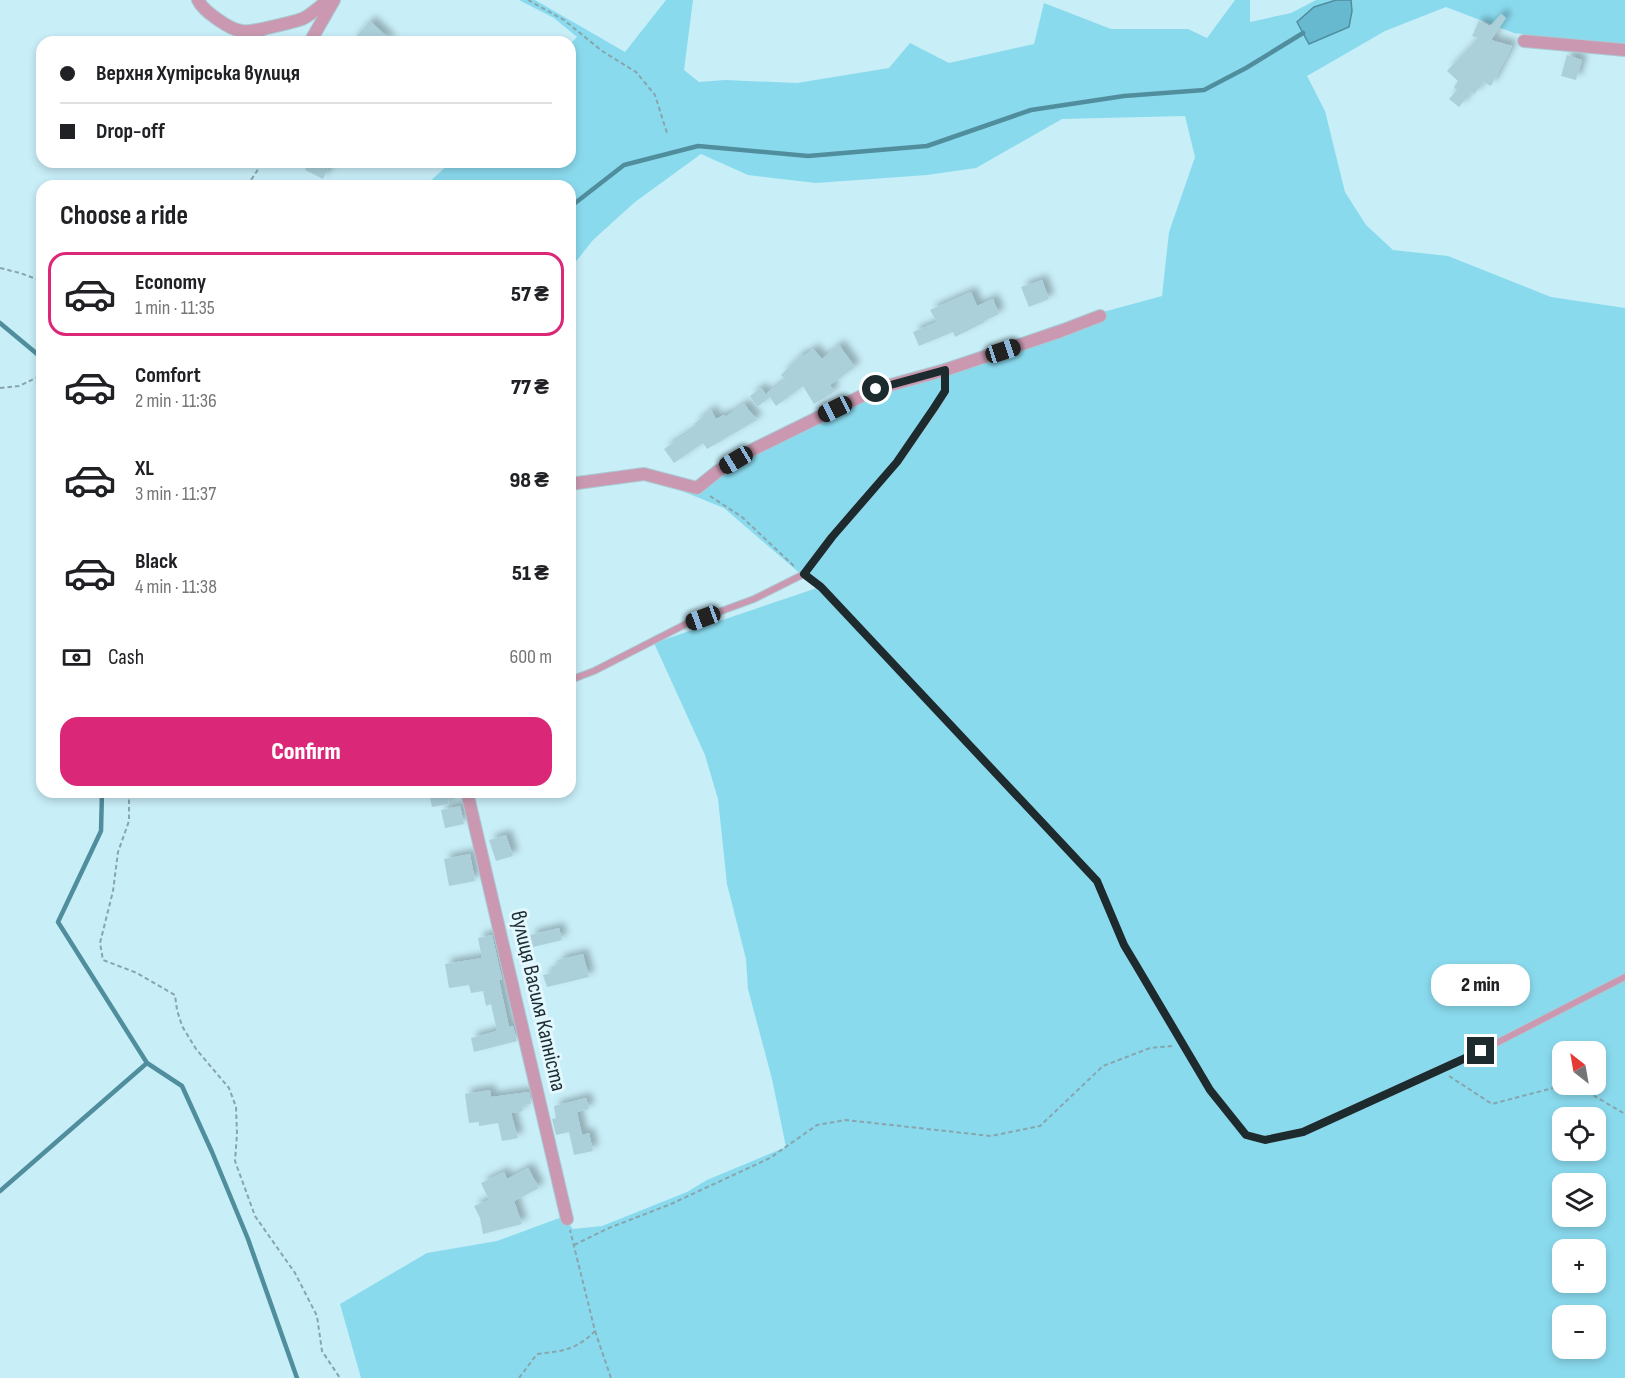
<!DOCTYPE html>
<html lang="en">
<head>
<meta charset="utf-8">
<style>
	body { margin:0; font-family:"Sofia Sans Condensed",sans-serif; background:#f6f6f6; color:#202124; height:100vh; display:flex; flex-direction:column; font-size:22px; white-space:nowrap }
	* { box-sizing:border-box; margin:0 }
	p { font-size:20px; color:#757577 }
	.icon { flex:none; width:33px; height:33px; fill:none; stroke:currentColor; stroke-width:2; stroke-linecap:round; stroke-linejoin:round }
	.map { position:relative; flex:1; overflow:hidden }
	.sheet { position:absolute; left:36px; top:180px; width:540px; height:618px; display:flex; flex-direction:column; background:#fff; border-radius:18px; box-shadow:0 3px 9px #0003 }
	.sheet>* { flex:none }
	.banner { position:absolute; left:36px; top:36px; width:540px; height:132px; border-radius:18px; box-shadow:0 3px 9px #0003; display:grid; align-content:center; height:132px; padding:0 24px; background:#fff }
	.needle { width:39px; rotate:329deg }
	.controls { position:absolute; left:1552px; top:1041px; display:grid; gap:12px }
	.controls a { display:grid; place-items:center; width:54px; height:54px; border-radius:12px; background:#fff; box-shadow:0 3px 9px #0003; font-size:30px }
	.end { position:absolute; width:27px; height:27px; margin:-14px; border:8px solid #1d2b2f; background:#fff; box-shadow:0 0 0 3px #fff }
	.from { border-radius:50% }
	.bubble { position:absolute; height:42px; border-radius:18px; background:#fff; box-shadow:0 3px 9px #0003; font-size:20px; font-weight:800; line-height:42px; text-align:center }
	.car { position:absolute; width:18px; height:36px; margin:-18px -9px; border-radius:8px; box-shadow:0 0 4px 2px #0007; background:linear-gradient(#222 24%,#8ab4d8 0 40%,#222 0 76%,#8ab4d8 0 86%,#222 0) }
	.banner b { display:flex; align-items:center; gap:21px; height:57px; font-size:22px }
	.banner b+b { border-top:2px solid #e0e0e0 }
	.banner i { width:15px; height:15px; background:#202124 }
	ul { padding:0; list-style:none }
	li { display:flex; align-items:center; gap:18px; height:84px; margin:0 12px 9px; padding:0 12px; border:3px solid transparent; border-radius:18px }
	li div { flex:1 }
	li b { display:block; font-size:22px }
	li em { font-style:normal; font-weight:800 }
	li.current { border-color:#db2777 }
	li>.icon { width:54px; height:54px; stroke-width:1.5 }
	h2 { padding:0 24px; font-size:27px; line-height:72px }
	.pay { display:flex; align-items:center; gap:15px; height:66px; padding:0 24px; font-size:22px }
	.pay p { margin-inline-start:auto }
	.primary-button { display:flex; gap:12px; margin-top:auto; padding:12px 24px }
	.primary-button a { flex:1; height:69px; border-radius:18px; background:#db2777; color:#fff; font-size:24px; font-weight:800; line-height:69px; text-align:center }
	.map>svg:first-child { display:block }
	.green { fill:#8adaee; fill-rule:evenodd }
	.water { fill:#66b9ce; stroke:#508e9e; stroke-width:1.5 }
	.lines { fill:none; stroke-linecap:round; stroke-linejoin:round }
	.stream { stroke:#508e9e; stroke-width:4.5 }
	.building { fill:#abd0da; filter:url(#shadow) }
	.service-casing { stroke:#a9cbd4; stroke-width:8 }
	.minor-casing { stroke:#a9cbd4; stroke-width:14 }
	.path { stroke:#88a5ad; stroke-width:2; stroke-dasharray:4.5 3; stroke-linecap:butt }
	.service { stroke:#ca99b1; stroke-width:6 }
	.minor { stroke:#ca99b1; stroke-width:12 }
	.route { stroke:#1d2b2f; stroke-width:8 }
	.labels { text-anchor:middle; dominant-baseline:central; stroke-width:6; stroke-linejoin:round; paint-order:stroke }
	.street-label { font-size:22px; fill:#1d2b2f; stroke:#e2f8fe }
</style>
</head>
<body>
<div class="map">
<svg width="1625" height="1378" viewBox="0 0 1625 1378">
	<defs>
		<filter id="shadow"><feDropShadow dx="5.5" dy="-5.5" stdDeviation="3" flood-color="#0004"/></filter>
	</defs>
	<rect width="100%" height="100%" fill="#c8eef8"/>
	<path class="green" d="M519,0h16l90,52 41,-52h27l-9,70 15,12 26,-2 72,3 92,-15 21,-25 39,20 85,-19 10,-41 67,26h77l19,9 28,-38h15v22l41,-9 25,-13h309v46l-111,-13 -68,-26 -61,24 -78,45 18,35 20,81 21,33 27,25 55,6 103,41 74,11v1070h-1264l-21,-74 87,-51 70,-12 65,-24 11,12 29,-3 85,-34 20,-12 79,-33 -14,-68 -24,-90 -2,-30 -19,-75 -9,-85 -13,-44 -51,-112 163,-55 -93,-80 -57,-23 29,-3 58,-37 190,-79 115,-42 103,-28 7,-64 26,-75 -10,-41 -123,3 -86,49 -49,7 -111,8 -68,-8 -47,-21 -66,48 -42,38 -23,29v-83h-145l26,-24h119v-118l7,-7 -23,-19zM1563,1052h33v32h-33zM1563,1118h33v32h-33zM1563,1184h33v32h-33zM1563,1250h33v32h-33zM1563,1316h33v32h-33z"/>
	<path class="water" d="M1336,0h15l1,11 -3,16 -40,17 -12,-22 17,-15z"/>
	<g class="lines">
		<path class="stream" d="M570,207l54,-42 74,-19 110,10 119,-10 104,-36 93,-14 80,-6 42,-22 57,-35
			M0,323l42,35
			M102,792l-1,39 -43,91 89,141 35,23 30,66 36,87 49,139
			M0,1191l147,-128"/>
	</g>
	<path class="building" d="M1501,14l5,4 -15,22 21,6 -21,40 -7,-4 -10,12 -3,-2 -12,15 -10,-8 8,-9 -3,-3 4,-6 -11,-10 31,-33 -6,-2 7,-15 11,5z
		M370,21l22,21h-41z
		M1567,55l15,5 -6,20 -15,-4z
		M309,162h22l-8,17 -18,-9z
		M1042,280l7,19 -20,8 -8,-20z
		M971,292l6,14 16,-7 6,15 -15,7 1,1 -30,15 -2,-5 -34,14 -6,-14 24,-10 -7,-12z
		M839,345l16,22 -25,18 4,7 -20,12 -11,-18 -27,20 -9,-13 19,-13 -5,-5 21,-21 2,2 9,-7 9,10z
		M761,388l8,10 -12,9 -7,-11z
		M744,404l13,16 -50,29 -4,-6 -29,20 -10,-14 33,-22 -3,-3 17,-14 5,9 8,-4 1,2z
		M429,792h20l-1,12 -16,3z
		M460,806l4,18 -19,4 -4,-18z
		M506,835l7,21 -17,5 -7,-21z
		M470,854l5,27 -26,5 -5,-27z
		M559,928l3,12 -29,7 -3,-12z
		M492,935l10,44 -3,1 10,47 4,-1 4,15 -43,11 -3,-14 26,-7 -6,-27 -5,2 -3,-15 -12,2 -2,-8 -20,3 -4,-24 37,-6 -4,-20z
		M583,954l6,23 -42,10 -4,-12 9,-2 -1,-6 8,-2 -1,-5z
		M490,1090l1,7 38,-5 2,12 -9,1 1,6 -12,2 7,25 -16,3 -4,-18 -19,3v-4l-10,1 -4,-29z
		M586,1098l3,11 -12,3 5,23 7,-2 4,18 -19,4 -5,-23 -13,3 -4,-16 4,-1 -2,-12z
		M528,1168l11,20 -25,13 8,23 -39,10 -3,-16 -6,-12 15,-6 -8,-17 23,-11 3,7z"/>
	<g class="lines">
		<g class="service-casing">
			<path id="service" d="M804,574l28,-37 65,-75 38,-54 10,-17v-20
				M570,680l24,-9 92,-47 68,-25 50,-25 17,13 276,294 27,64 86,145 36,45 19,5 38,-8 178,-81 144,-74"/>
		</g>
		<g class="minor-casing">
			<path id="minor" d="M198,0c5,11 32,30 44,31 8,2 51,-9 60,-12 9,-4 18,-13 26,-19
				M243,32l21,10
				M1524,41l101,9
				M310,42l24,-42
				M570,484l74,-10 53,14 21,-17 36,-22 122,-60 69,-19 116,-39 39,-15
				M467,792l100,427"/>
		</g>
		<path class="path" d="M528,0l36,20 38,31 34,21 19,23 12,38
			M247,186l16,-24
			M0,268l20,5 22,8
			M0,388l19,-2 23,-11
			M710,496l32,21 53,50
			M129,792v29l-11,31 -5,39 -13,52 3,17 34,13 38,22 2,15 5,16 14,23 33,39 7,19 1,27 -2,27 20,55 40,57 22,43 5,35 18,27
			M1449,1076l43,28 76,-20
			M1574,1084l51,30
			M574,1245l35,-17 62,-24 99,-46 47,-33 29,-5 145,16 49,-10 63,-60 47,-18 22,-2
			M595,1331l16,47
			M519,1378l18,-24c26,-3 39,-4 58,-23l-25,-101"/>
		<use href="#service" class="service"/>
		<use href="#minor" class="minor"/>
	</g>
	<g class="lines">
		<path class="route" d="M876,389l69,-19v21l-11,17 -37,54 -65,75 -28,37 17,13 276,294 27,64 12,20 74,125 36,45 19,5 38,-8 178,-81"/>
	</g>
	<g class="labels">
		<g class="street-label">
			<text transform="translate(538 1001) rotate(77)">вулиця Василя Капніста</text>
		</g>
	</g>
</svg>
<div class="controls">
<a><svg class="needle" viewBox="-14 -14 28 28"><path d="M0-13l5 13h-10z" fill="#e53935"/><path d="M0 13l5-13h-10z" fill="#757577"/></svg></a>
<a><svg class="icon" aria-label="locate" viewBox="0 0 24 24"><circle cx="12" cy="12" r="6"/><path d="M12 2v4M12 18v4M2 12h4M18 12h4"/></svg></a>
<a><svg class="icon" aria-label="layers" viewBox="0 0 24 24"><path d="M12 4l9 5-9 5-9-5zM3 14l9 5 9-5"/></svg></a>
<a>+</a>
<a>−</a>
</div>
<i class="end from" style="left:876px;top:389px"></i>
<i class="end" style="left:1481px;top:1051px"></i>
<div class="bubble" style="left:1431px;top:964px;width:99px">2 min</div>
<i class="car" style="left:1003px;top:351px;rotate:72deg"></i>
<i class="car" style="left:835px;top:409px;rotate:244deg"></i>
<i class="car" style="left:736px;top:460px;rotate:239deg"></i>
<i class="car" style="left:703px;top:618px;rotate:250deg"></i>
<div class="banner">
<b><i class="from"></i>Верхня Хутірська вулиця</b>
<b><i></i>Drop-off</b>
</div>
<section class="sheet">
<h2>Choose a ride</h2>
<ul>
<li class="current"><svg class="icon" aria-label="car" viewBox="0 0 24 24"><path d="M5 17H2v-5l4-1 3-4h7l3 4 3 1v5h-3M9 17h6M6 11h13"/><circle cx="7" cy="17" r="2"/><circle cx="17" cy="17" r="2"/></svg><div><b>Economy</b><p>1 min · 11:35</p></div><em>57 ₴</em></li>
<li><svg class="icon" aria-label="car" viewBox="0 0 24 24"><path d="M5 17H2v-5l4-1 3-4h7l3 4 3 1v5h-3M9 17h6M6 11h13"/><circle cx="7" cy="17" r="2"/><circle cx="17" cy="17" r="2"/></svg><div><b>Comfort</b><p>2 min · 11:36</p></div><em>77 ₴</em></li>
<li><svg class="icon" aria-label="car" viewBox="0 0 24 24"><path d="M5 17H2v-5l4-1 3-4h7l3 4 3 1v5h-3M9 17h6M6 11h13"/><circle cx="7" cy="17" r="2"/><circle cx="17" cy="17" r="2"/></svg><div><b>XL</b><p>3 min · 11:37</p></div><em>98 ₴</em></li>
<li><svg class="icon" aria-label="car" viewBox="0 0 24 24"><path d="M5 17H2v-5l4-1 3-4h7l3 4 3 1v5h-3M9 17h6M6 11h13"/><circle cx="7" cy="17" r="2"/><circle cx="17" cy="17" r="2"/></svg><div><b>Black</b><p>4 min · 11:38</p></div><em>51 ₴</em></li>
</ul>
<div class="pay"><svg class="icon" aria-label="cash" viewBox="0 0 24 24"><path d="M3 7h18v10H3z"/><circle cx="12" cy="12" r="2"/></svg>Cash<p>600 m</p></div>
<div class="primary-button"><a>Confirm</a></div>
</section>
</div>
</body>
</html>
